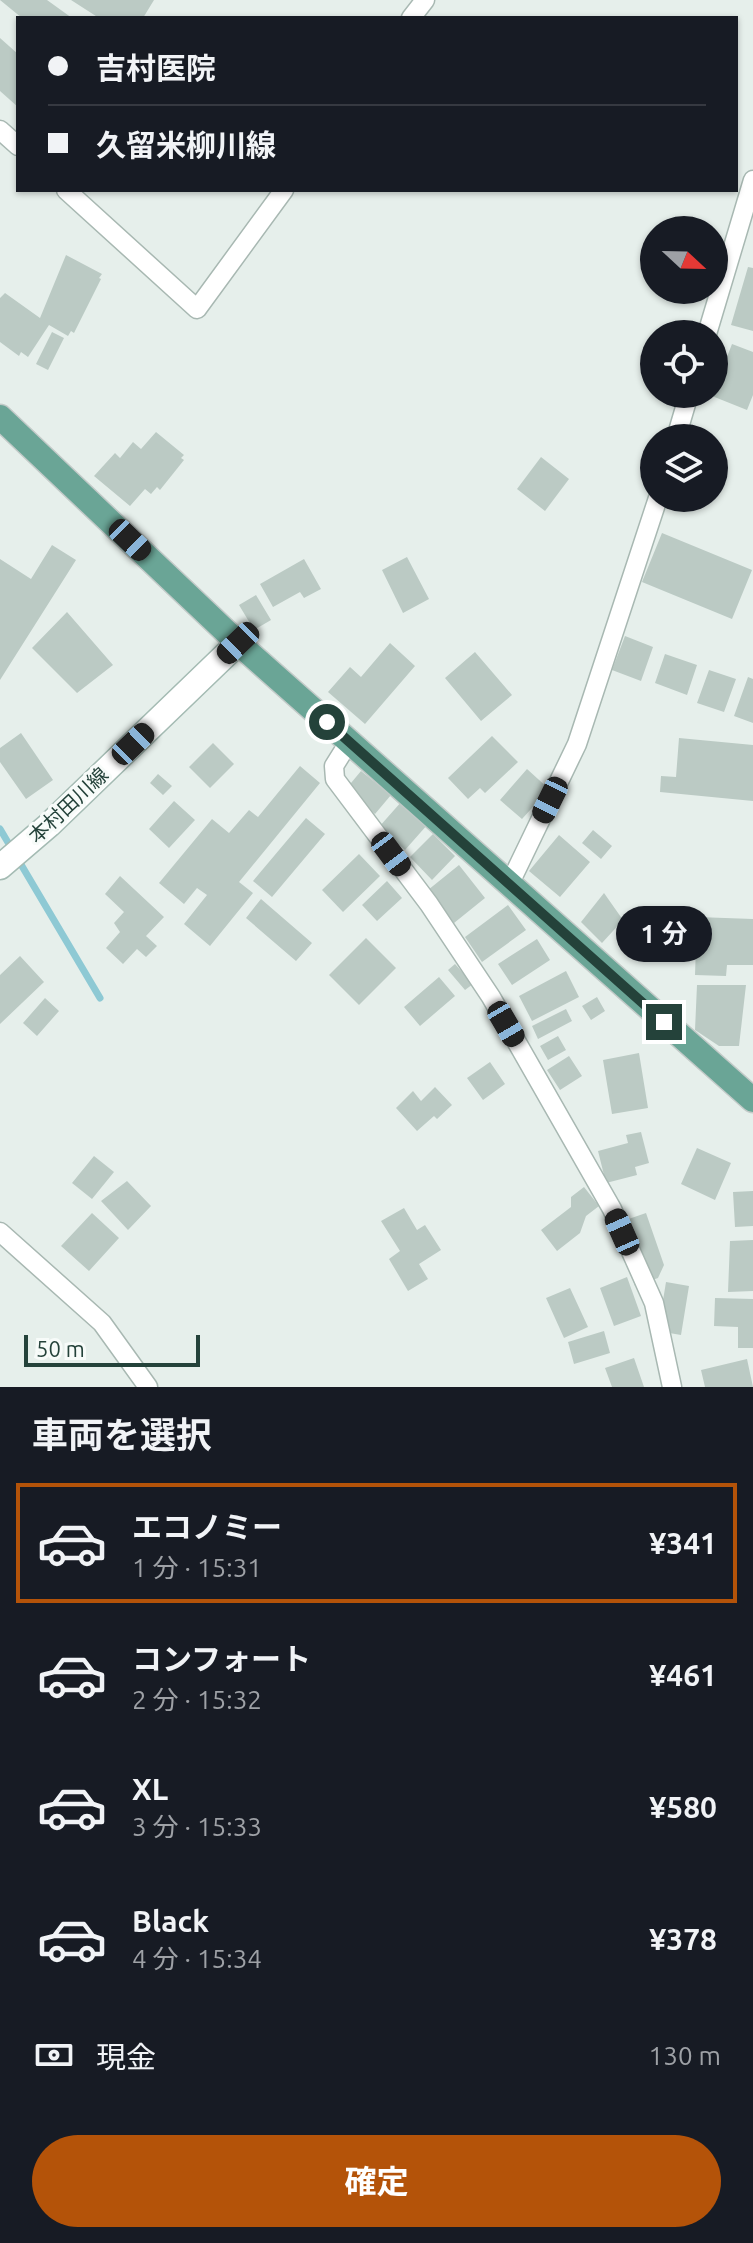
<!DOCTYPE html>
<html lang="ja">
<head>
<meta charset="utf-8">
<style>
	body { margin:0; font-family:Ubuntu,"Noto Sans JP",sans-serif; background:#20242c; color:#f1f3f6; height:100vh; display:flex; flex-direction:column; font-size:30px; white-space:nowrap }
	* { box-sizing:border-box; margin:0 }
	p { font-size:26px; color:#9ea1a6 }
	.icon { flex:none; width:44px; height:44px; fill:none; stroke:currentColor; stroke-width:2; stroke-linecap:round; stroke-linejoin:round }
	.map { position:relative; height:1387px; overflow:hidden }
	.sheet { display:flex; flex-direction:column; background:#171b24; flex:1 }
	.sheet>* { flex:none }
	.banner { position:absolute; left:16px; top:16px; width:722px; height:176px; border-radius:0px; box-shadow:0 2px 6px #0004; display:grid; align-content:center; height:176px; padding:0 32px; background:#171b24 }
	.needle { width:52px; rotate:112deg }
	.controls { position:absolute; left:640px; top:216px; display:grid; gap:16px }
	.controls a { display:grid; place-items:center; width:88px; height:88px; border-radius:50%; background:#171b24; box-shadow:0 2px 6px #0004; font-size:40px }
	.scale { position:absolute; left:24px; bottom:20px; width:176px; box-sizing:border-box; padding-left:8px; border:4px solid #24423a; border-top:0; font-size:22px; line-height:28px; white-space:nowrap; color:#24423a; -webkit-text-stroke:6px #f7fbf9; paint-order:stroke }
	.end { position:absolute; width:36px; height:36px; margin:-18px; border:10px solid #24423a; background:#fff; box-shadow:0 0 0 4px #fff }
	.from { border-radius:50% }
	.bubble { position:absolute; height:56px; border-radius:28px; background:#171b24; box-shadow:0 2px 6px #0004; font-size:26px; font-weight:700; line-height:56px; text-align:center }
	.car { position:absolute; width:24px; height:48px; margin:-24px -12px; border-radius:10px; box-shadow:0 0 6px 2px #0007; background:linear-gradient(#222 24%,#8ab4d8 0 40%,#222 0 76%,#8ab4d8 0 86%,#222 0) }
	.banner b { display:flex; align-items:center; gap:28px; height:76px; font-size:30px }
	.banner b+b { border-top:2px solid #363941 }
	.banner i { width:20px; height:20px; background:#f1f3f6 }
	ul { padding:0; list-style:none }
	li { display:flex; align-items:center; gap:24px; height:120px; margin:0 16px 12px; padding:0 16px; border:4px solid transparent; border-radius:0px }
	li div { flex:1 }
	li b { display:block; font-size:30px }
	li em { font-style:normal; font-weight:700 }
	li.on { border-color:#b45309 }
	li>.icon { width:72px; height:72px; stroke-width:1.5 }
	h2 { padding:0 32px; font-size:36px; line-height:96px }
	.pay { display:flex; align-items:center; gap:20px; height:88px; padding:0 32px; font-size:30px }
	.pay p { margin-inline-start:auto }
	.button { display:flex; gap:16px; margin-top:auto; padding:16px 32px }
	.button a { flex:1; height:92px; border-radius:48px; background:#b45309; color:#fff; font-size:32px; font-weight:700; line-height:92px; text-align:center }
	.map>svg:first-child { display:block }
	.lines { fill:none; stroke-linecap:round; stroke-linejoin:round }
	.stream { stroke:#8ec9d4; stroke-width:7 }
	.building { fill:#bbcac4 }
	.minor-casing { stroke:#a8b8b2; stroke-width:21 }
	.secondary-casing { stroke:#a4bbb3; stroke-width:27 }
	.primary-casing { stroke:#c2cac8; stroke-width:27 }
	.minor { stroke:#fff; stroke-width:18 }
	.secondary { stroke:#fff; stroke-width:24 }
	.primary { stroke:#6aa596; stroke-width:24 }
	.route { stroke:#24423a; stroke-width:10 }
	.labels { text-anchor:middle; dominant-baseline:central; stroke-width:6; stroke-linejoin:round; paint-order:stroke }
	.street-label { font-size:20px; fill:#24423a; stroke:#f7fbf9 }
</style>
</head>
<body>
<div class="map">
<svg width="753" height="1387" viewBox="0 0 753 1387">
	<rect width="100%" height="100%" fill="#e6efeb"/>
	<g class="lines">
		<path class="stream" d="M0,829l100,169"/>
	</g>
	<path class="building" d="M0,0h47l25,18h-50z
		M71,0h83l-11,18h-44z
		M0,38l18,16v53l-18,-16z
		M66,255l36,19 -3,4 2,1 -27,54 -3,-2 -3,5 -19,-11 -21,32 -7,-5 -2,4 -19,-14v-44l5,-5 35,25z
		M748,267l5,1v63l-22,-6z
		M52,332l12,6 -16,32 -12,-6z
		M732,344l21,8v43l-6,15 -35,-14z
		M156,432l28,23 -3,3 3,2 -24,30 -3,-3 -6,7 -6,-5 -15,17 -36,-30 21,-23 5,5 13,-16 8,7z
		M541,457l28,22 -24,32 -28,-22z
		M662,533l90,37 -20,49 -90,-37z
		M52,545l24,15 -76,120v-121l31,20z
		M407,557l22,42 -26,14 -21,-43z
		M304,559l17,30 -17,9 -4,-6 -27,15 -13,-23z
		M256,595l15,25 -17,10 -15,-25z
		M67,612l46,53 -36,28 -45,-45z
		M625,636l28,11 -12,34 -29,-11z
		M390,643l25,23 -50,58 -37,-32 22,-25 11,10z
		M475,652l37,43 -31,26 -36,-43z
		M665,654l32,11 -10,30 -32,-12z
		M709,670l27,9 -12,33 -27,-9z
		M748,677l5,2v44l-19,-7z
		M21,733l32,47 -27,19 -26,-37v-14z
		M492,736l26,26 -33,31 -5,-5 -12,11 -20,-21z
		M679,738l74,7v56l-93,-9 1,-16 15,1z
		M213,743l21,21 -24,24 -21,-21z
		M300,766l20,17 -81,99 14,11 -43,53 -26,-22 23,-29 -10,-7 -13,16 -25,-21 53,-64 17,14 20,-23 9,7z
		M527,769l22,20 -27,30 -22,-19z
		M361,771l30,24 -16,19 -29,-25z
		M158,774l14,12 -9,9 -13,-12z
		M174,801l21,19 -26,28 -20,-19z
		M402,801l26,23 -23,26 -26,-23z
		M306,818l19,16 -53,63 -19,-16z
		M593,830l19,16 -11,13 -19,-16z
		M433,834l22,22 -23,24 -22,-23z
		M559,835l31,27 -30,35 -31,-26z
		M359,854l21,22 -37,36 -21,-22z
		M459,865l26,33 -31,25 -26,-33z
		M120,876l44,41 -18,19 11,10 -11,11 -9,-8 -14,15 -17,-16 14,-16 -6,-9 10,-11 -19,-18z
		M387,881l15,17 -25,23 -15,-16z
		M604,893l19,27 -21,23 -21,-21z
		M261,899l51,44 -16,18 -50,-43z
		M508,905l18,25 -44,32 -17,-25z
		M697,917l56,2v46h-26l-1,11 -31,-1z
		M366,938l30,30 -37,37 -30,-30z
		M537,939l13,21 -38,25 -14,-21z
		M20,956l24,26 -44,42v-49z
		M455,964l18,20 -8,6 -17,-20z
		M566,971l13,26 -47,24 -13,-25z
		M439,977l16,19 -35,30 -16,-19z
		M697,985h49l-7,61h-20l-24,-16z
		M597,997l8,14 -14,9 -9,-14z
		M45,998l14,13 -22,25 -14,-13z
		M566,1009l6,12 -34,18 -6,-13z
		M558,1036l8,14 -18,10 -8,-14z
		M639,1053l9,55 -36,6 -9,-54z
		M569,1056l13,20 -22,14 -13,-20z
		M490,1062l15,22 -22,16 -16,-22z
		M435,1087l17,18 -15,14 -3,-3 -17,15 -21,-23 17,-17 8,10z
		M641,1132l8,31 -14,4 2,8 -31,8 -8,-32 30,-8 -2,-8z
		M697,1148l34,15 -16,37 -34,-16z
		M94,1156l20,16 -22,27 -20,-16z
		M127,1181l24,25 -23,24 -27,-29z
		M584,1187l15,19 -13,10 -6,17 -23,18 -16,-21 30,-23v-10z
		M753,1191v35l-18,1 -2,-35z
		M404,1208l13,22 8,-5 16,25 -22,14 9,15 -20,12 -19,-32 11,-8 -19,-30z
		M92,1213l27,25 -30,33 -28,-25z
		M646,1213l18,52 -6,13 -23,8 -21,-62z
		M753,1240v51l-25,1 2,-51z
		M627,1277l14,39 -27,10 -14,-38z
		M666,1282l23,4 -8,49 -23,-4z
		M570,1288l18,39 -24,11 -18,-40z
		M715,1298l38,1v49h-15v-21l-24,-1z
		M604,1331l6,22 -36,11 -6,-22z
		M634,1358l10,29h-32l-7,-19z
		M747,1359l6,28h-48l-4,-17z"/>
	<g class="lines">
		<g class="minor-casing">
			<path id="minor" d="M411,18l14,-18
				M0,130l18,16
				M66,190l131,119 87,-119
				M707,334l46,-154
				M676,438l13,-44
				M349,742l-15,24 1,13 94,125 62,93 121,212 42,94 18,84
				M509,885l68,-141 81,-246
				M0,1232l102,91 46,64"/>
		</g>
		<g class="secondary-casing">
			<path id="secondary" d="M0,867l49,-42 189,-182"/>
		</g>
		<g class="primary-casing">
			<path id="primary" d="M0,417l238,226 515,457"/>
		</g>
		<use href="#minor" class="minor"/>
		<use href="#secondary" class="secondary"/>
		<use href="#primary" class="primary"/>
	</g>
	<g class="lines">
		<path class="route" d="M327,722l337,300"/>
	</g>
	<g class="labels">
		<g class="street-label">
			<text transform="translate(68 805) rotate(-43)">本村田川線</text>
		</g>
	</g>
</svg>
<div class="controls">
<a><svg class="needle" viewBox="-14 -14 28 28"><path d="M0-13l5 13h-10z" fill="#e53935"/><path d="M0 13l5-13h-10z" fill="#9ea1a6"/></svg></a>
<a><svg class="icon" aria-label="locate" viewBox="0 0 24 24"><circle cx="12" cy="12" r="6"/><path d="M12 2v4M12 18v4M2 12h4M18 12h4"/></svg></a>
<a><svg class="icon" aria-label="layers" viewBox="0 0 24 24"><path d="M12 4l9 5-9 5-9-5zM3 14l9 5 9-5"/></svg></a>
</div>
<div class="scale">50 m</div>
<i class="end from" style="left:327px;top:722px"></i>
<i class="end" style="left:664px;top:1022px"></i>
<div class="bubble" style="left:616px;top:906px;width:96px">1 分</div>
<i class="car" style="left:130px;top:540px;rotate:134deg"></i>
<i class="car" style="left:238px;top:643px;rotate:226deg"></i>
<i class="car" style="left:133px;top:744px;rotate:46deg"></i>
<i class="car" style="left:550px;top:800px;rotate:206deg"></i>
<i class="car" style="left:391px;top:854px;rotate:143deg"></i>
<i class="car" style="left:506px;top:1024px;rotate:150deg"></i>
<i class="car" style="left:622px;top:1232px;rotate:336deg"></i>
<div class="banner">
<b><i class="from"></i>吉村医院</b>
<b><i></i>久留米柳川線</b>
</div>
</div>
<section class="sheet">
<h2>車両を選択</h2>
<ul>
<li class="on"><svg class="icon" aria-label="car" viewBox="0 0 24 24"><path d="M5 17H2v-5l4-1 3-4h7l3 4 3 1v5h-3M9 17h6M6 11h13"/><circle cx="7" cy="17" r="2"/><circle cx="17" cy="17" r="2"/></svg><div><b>エコノミー</b><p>1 分 · 15:31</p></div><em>¥341</em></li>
<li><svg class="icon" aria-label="car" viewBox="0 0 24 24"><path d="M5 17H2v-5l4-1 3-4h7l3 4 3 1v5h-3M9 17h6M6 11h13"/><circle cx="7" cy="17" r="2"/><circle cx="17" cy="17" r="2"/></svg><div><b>コンフォート</b><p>2 分 · 15:32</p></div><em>¥461</em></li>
<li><svg class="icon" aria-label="car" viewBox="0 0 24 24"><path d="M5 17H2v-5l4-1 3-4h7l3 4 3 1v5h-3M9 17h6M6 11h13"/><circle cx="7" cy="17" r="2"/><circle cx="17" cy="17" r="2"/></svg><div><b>XL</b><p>3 分 · 15:33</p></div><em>¥580</em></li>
<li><svg class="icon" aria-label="car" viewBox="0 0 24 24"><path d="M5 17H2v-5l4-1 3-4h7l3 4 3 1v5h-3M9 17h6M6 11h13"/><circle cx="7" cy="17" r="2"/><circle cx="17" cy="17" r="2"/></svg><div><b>Black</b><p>4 分 · 15:34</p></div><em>¥378</em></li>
</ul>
<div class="pay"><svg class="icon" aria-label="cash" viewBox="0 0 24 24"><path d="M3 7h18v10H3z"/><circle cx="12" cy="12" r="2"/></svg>現金<p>130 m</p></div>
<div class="button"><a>確定</a></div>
</section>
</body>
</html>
